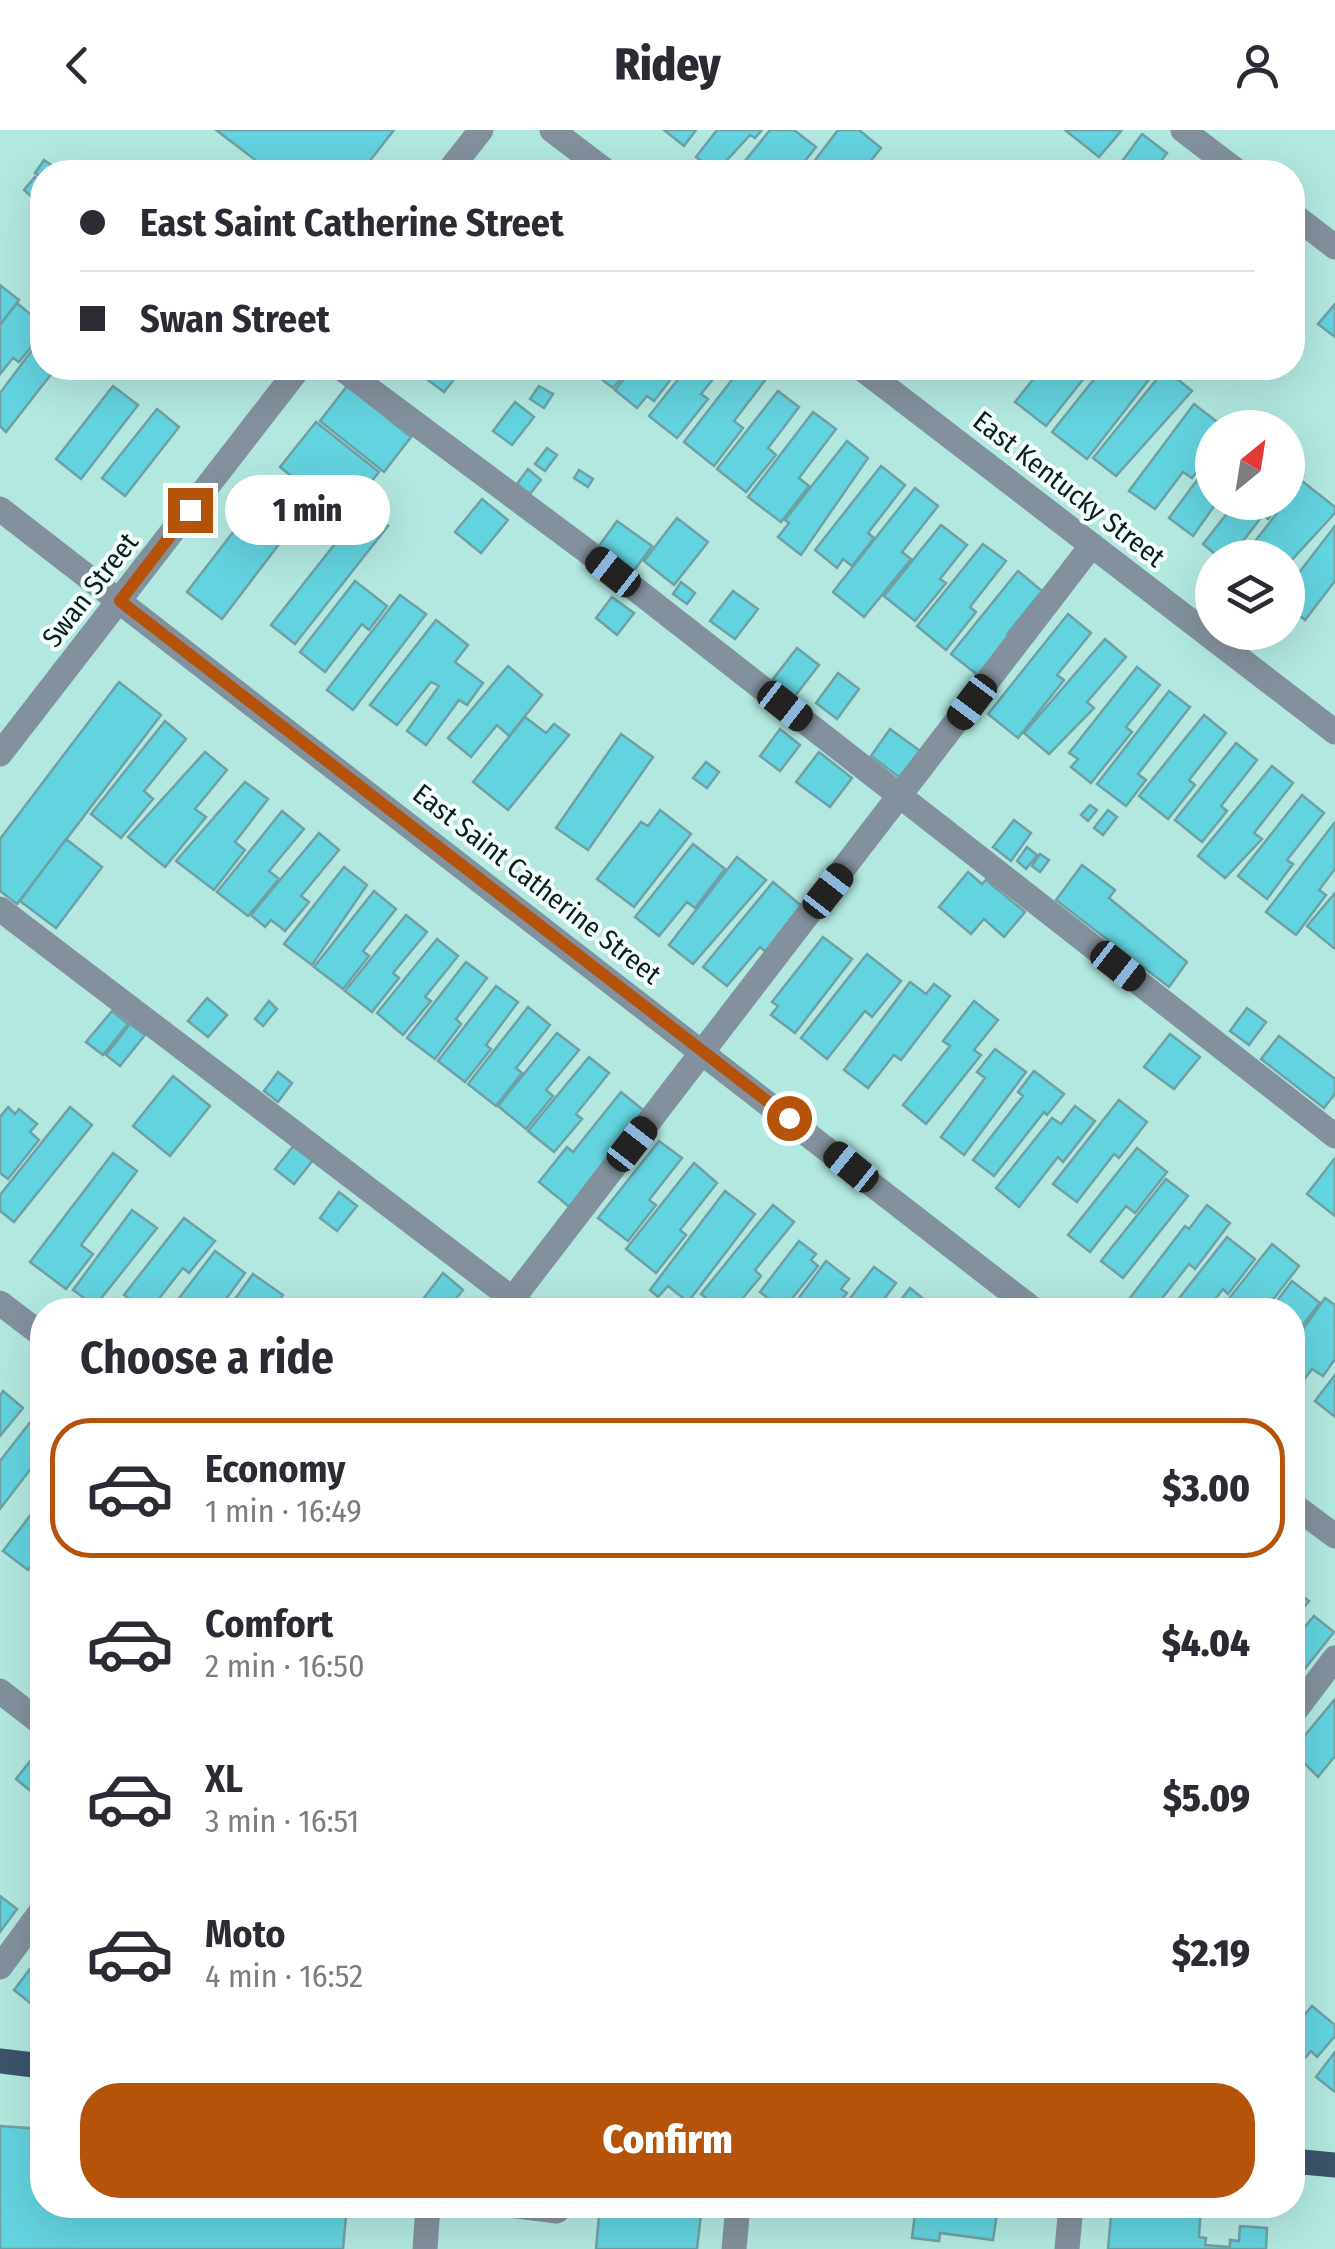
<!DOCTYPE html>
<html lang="en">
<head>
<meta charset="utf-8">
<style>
	body { margin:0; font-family:"Fira Sans Condensed",sans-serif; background:#f7f7f7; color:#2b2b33; height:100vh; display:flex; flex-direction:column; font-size:38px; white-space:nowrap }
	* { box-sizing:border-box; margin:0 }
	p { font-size:32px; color:#7c7c81 }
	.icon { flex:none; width:55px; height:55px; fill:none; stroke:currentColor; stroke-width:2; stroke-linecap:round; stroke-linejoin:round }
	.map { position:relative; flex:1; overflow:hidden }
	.side { position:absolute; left:30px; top:1168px; width:1275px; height:920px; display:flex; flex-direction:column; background:#fff; border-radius:40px; box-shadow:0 10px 40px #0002 }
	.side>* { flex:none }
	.guide { position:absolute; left:30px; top:30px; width:1275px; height:220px; border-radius:40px; box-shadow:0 10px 40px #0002; display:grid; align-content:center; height:220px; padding:0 50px; background:#fff }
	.needle { width:65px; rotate:30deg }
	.fabs { position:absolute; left:1195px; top:280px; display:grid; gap:20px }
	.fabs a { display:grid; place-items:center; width:110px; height:110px; border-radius:50%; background:#fff; box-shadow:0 10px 40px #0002; font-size:50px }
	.end { position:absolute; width:45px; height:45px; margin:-22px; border:12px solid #b45309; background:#fff; box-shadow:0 0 0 5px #fff }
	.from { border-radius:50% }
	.bubble { position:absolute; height:70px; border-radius:35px; background:#fff; box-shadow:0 10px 40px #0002; font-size:32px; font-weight:800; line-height:70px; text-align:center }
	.car { position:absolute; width:30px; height:60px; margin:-30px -15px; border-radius:12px; box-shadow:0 0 8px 2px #0007; background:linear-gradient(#222 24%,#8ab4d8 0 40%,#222 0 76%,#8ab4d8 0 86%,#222 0) }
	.guide b { display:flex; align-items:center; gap:35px; height:95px; font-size:38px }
	.guide b+b { border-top:2px solid #e1e1e2 }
	.guide i { width:25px; height:25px; background:#2b2b33 }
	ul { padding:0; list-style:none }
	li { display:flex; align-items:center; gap:30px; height:140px; margin:0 20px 15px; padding:0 30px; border:5px solid transparent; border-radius:40px }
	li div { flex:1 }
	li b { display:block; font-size:38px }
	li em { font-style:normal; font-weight:800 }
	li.active { border-color:#b45309 }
	li>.icon { width:90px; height:90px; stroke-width:1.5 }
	h2 { padding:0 50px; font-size:45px; line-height:120px }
	.action { display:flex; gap:20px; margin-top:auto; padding:20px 50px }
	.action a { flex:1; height:115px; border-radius:40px; background:#b45309; color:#fff; font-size:40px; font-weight:800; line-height:115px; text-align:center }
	header { display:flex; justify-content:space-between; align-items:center; height:130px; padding:0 50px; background:#fff; font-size:45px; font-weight:800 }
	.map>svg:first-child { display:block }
	.building { fill:#63d3df; stroke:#6da1a7; stroke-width:2.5 }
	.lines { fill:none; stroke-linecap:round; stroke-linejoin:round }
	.minor { stroke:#83919e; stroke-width:25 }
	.major { stroke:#3b546a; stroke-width:25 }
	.route { stroke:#b45309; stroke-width:12 }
	.labels { text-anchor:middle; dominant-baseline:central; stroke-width:8; stroke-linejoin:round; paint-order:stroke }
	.street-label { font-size:28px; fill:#091f1c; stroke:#f4fffd }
</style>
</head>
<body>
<header><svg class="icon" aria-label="back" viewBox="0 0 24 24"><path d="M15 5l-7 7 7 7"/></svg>Ridey<svg class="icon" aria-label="person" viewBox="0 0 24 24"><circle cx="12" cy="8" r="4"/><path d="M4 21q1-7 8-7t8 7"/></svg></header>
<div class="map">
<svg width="1335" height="2119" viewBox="0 0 1335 2119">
	<rect width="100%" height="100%" fill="#b2e8e0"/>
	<path class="building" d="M216,0h178l-33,42h-90z
		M664,0h32l-12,16z
		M717,0h45l-7,8 -5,-3 -34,37 -20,-15z
		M770,0h24l22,17 -20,25h-60z
		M838,0h21l22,18 -19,24h-56z
		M1065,0h57l-23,27z
		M1142,4l25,19 -14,19h-22l-11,-8z
		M44,30l13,9 -15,3v6l-7,-5z
		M35,47l7,6 -6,18 -12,-11z
		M0,155l19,15 -19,25z
		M17,173l25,21v9l-23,29 -6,-4 -13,16v-49z
		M1335,174v33l-17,-13z
		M42,207v31h14l-50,64 -6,-6v-33z
		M412,238h51l-19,24z
		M556,238h20l-7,9z
		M587,238h43l-17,20z
		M633,238h35l-5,5 8,6 -17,22 -7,-5 -10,12 -22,-18z
		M687,238h35l-21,26 7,5 -31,39 -28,-22z
		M741,238h10l15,11 -32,42 9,7 -29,38 -30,-24z
		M985,238h21l-8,9z
		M1042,238h50l-46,58 -31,-24z
		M1103,238h55l-71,91 -35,-27z
		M1165,239l27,22 -76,85 -23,-18z
		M113,256l25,19 -57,74 -25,-20z
		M347,256l64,51 -27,35 -64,-51z
		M539,256l14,8 -9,14 -14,-9z
		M778,261l21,16 -31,41 8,7 -30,37 -29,-23z
		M515,272l19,15 -22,28 -19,-14z
		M1194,274l31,24h-13v21l-20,29 -9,-6 -28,37 -26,-18z
		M157,279l22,18 -54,69 -23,-18z
		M813,282l23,17 -37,49 10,8 -28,36 -33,-25z
		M1247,284l18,14h-28z
		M316,292l63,50 -36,46 -63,-51z
		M847,311l21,17 -67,97 -23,-18 11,-14 -4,-3z
		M547,318l10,7 -12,16 -10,-7z
		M1212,330v42h5l-24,34 -24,-18z
		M1288,333l15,13 -15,19z
		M881,336l24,19 -37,48 6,5 -22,28 -9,-7 -6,9 -22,-18z
		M528,339l13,11 -11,14 -13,-10z
		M579,340l14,9 -5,8 -14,-9z
		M1302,351l33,26v6l-47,51v-6h-46z
		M915,358l23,18 -36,46 9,7 -47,58 -31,-25z
		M264,362l35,26 -77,101 -35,-27z
		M482,369l26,21 -27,33 -26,-21z
		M1236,372h45l-13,17 -5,-4 -33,43h-10l-17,-14z
		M364,377l24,19 -93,118 -24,-19z
		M677,388l31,24 -34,43 -30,-24z
		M617,391l35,25 -24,33 -34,-26z
		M941,395l26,20 -27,34 6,4 -31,38 -31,-25z
		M1335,396v55l-30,39 -17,-13v-20z
		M983,414l23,17 -36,46 6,5 -30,38 -29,-24z
		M1018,441l24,20 -35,43 9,8 -32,38 -33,-26z
		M355,451l32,25 -18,24 -7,-6 -37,48 -25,-20z
		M681,452l14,11 -8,11 -14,-10z
		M733,461l25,18 -23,30 -25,-18z
		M400,465l26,19 -73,96 -26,-20z
		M612,467l22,16 -17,22 -21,-17z
		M1068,484l23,19 -34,42 7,5 -46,58 -30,-24z
		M436,490l32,25 -13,17 28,21 -16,22 -8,-5 -33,45 -19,-14 32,-45 -8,-4 -34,43 -27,-20z
		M1105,509l21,18 -39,45 7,6 -45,46 -25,-21z
		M797,518l22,17 -24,31 -22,-17z
		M508,536l34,29 -33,41 -12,-11 -26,32 -23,-19z
		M1137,537l23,18 -34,42 6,5 -41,51 -20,-16 7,-8 -9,-6z
		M838,543l21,16 -22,30 -21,-16z
		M119,552l42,33 -144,189 -17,-13v-52z
		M1169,561l21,16 -52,67 8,6 -20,26 -29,-22z
		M1204,585l22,18 -37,47 6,5 -27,34 -29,-23z
		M525,587l21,16 8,-9 15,11 -61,75 -35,-28z
		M165,591l21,18 -42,52 9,8 -32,39 -30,-24z
		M780,599l20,16 -20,26 -20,-15z
		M890,599l33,24 -20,27 -32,-24z
		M621,604l32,23 -65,93 -32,-22z
		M1236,613l21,17 -36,46 6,5 -25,31 -27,-22z
		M205,622l22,18 -32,39 11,8 -41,50 -37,-30z
		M819,622l33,26 -22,29 -34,-25z
		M706,632l13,10 -12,16 -14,-10z
		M1272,636l21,17 -39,50 8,6 -37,39 -27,-22z
		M245,652l23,17 -33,43 10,8 -31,40 -38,-29z
		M1302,665l22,18 -37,47 6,4 -26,35 -29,-23z
		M1090,675l7,5 -9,11 -7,-6z
		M660,680l31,24 -57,73 -37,-28 44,-57 7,4z
		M1108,680l9,7 -14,18 -9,-7z
		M282,681l22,18 -35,42 10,8 -31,37 -31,-24z
		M1014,690l17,13 -20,28 -18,-14z
		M1335,692v47l-16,21 7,5 -30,40 -30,-23z
		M319,703l20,17 -38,46 8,6 -24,29 -14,-11 -6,7 -14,-12z
		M66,709l36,28 -46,61 -36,-27z
		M693,714l32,25 -30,39 -8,-6 -28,34 -24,-19z
		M1027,717l10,8 -11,14 -9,-8z
		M1040,724l9,6 -9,12 -8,-6z
		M737,727l29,23 -73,84 -24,-19z
		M1082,735l33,25 -6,8 78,64 -18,25 -113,-87z
		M344,737l23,18 -55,80 -28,-21z
		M968,742l14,12 4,-4 39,32 -21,25 -20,-18 -13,15 -32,-27z
		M773,752l31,26 -37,45 -7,-6 -33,39 -24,-19z
		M374,761l22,18 -33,42 6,5 -26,33 -29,-22z
		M1335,763v56l-28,-23z
		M406,785l21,17 -34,41 6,5 -27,34 -27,-21z
		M823,807l29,22 -57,74 -24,-18 7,-9 -6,-4z
		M437,809l21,17 -33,41 6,4 -28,34 -26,-22z
		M867,824l34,27 -29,36 -7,-6 -38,48 -26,-21z
		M466,832l21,16 -31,41 5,5 -26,35 -28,-21z
		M910,852l16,12 8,-10 16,12 -49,64 -7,-5 -26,33 -24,-18z
		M496,856l22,16 -32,43 5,4 -26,33 -27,-21z
		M207,868l20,17 -19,22 -20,-16z
		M269,871l8,8 -14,17 -8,-7z
		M974,871l24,19 -24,30 7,5 -55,69 -23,-19 47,-59 -7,-5z
		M528,877l22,18 -34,43 6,5 -26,33 -28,-22z
		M1247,878l19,14 -17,23 -19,-14z
		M112,881l16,13 -25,31 -17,-13z
		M130,894l15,11 -25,31 -14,-11z
		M557,903l22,17 -33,40 7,6 -27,33 -28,-23z
		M1170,904l30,23 -26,32 -30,-22z
		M1279,906l56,43v15l-11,14 -63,-49z
		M995,919l31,23 -62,83 -23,-18 44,-59 -8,-6z
		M589,927l20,16 -33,41 6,5 -28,33 -26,-21z
		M1034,941l30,23 -17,21 -3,-3 -50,64 -21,-16 50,-64 -5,-4z
		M278,942l14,11 -14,19 -14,-11z
		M173,946l37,30 -40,50 -37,-30z
		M621,962l27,22 -76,95 -33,-27 28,-35 6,5z
		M1119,970l28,22 -28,36 -5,-4 -37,48 -24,-18z
		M1075,976l20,15 -32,41 -5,-5 -39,50 -23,-19 56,-70 9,6z
		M8,977l7,7 4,-5 18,15 -7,8 9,8 -31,39 -8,-6v-56z
		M70,977l22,18 -78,97 -14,-11v-16z
		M659,1011l23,17 -33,42 7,5 -28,36 -30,-23z
		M295,1014l19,15 -20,25 -19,-15z
		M1137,1018l30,24 -32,41 -9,-7 -36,46 -22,-17z
		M113,1023l24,18 -56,74 12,9 -27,35 -36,-27z
		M1335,1028v58l-28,-22z
		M694,1033l23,20 -37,47 6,5 -30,38 -30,-24z
		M1166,1049l22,17 -65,82 -22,-17z
		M725,1061l30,23 -67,88 -20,-16 -10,11 -8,-7z
		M339,1062l18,14 -20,25 -17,-13z
		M773,1075l21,17 -39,48 6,6 -23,28 -6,-5 -10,11 -21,-16z
		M1207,1075l23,18 -35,46 -6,-5 -36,46h-7l-16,-12 55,-72 4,3z
		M132,1080l25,18 -62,78 -22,-16z
		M184,1088l31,23 -26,32 -6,-5 -33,42h-7l-19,-15z
		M1227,1107l28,22 -27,35 -5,-5 -16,21h-37z
		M799,1111l17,13 -5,6 7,6 -35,44 -23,-18z
		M1272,1114l27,22 -34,44h-45z
		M215,1121l30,22 -27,37h-48z
		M826,1131l23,18 -8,10 6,4 -13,17h-44z
		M874,1137l22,16 -20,27h-35z
		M443,1143l20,17 -16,20h-26l-4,-3z
		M253,1144l30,21 -11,15h-45z
		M1292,1151l28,22 -27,34 -1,-27h-22z
		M910,1158l25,20 -1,2h-41z
		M1325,1168l10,7v54l-12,17 -11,-7 -20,27v-51z
		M1335,1245v42l-20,-16z
		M3,1261l20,17 -23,28v-40z
		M35,1286l7,6v32l-42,55v-48z
		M42,1370v73l-10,-8 -4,5 -25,-19z
		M1292,1458l17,13 -17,21z
		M1314,1486l20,16 -42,53v-43z
		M1335,1569v57l-17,21 -26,-26z
		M41,1617l1,40 -9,6 -17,-14z
		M0,1766l17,13 -17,23z
		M42,1823v51l-3,6 -25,-20z
		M1312,1876l23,19v11l-18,21 -6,-6 -19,22v-43z
		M1335,1922v40l-19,-15z
		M0,1996l42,3v76l85,9v-9h220l-4,44h-343z
		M600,2075h102l-5,44h-101z
		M916,2075l81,8 -4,27 -53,-7 -1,8 -27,-3z
		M1112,2075l89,1 -2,31 7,1 -1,7 25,2v-7l9,1 1,-15 27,2 -1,21h-158z"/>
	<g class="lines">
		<path class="minor" d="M552,0l55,42
			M1183,0l55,42
			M448,42l33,-42
			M1292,84l43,33
			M341,238l243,181 751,587
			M861,238l474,364
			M0,379l1034,801
			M0,624l299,-386
			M0,779l527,401
			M0,1173l42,32
			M504,1180l588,-765
			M1292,1374l43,32
			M0,1561l42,33
			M1292,1585l43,-57
			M0,1837l42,-57
			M508,2075l49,6 1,-6
			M425,2119l3,-44
			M734,2119l4,-44
			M1067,2119l4,-44"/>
		<path class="major" d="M0,1931l42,5
			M1292,2031l43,4"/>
	</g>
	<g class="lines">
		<path class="route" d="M190,380l-70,91 669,517"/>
	</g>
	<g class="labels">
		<g class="street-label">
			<text transform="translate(1069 359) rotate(38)">East Kentucky Street</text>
			<text transform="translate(90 460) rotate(-52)">Swan Street</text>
			<text transform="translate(537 754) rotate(38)">East Saint Catherine Street</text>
		</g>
	</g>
</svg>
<div class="fabs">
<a><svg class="needle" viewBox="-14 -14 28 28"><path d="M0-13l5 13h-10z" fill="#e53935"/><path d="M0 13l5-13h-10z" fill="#7c7c81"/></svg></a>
<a><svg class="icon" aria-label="layers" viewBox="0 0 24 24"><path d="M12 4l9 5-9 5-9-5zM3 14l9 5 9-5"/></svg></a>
</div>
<i class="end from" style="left:789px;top:988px"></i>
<i class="end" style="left:190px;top:380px"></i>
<div class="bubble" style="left:225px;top:345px;width:165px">1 min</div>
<i class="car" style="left:613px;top:442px;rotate:308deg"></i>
<i class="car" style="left:972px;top:572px;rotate:217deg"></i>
<i class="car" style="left:785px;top:576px;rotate:128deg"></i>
<i class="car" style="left:828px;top:761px;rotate:38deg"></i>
<i class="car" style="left:1118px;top:836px;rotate:128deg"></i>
<i class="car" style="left:632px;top:1014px;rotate:38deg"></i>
<i class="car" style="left:851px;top:1037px;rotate:309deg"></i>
<div class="guide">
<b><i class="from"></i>East Saint Catherine Street</b>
<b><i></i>Swan Street</b>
</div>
<section class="side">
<h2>Choose a ride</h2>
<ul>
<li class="active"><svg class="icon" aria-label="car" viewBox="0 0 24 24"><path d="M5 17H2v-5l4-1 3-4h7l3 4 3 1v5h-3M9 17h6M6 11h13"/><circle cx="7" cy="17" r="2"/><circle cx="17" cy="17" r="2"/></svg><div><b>Economy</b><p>1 min · 16:49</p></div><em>$3.00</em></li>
<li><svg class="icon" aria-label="car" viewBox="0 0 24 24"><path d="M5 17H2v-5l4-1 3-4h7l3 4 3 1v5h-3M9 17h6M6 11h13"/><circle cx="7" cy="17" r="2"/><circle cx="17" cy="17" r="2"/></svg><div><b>Comfort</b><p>2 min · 16:50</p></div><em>$4.04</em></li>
<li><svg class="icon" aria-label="car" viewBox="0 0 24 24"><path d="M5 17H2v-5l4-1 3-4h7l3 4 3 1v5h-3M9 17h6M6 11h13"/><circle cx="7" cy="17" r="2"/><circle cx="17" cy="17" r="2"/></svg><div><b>XL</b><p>3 min · 16:51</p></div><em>$5.09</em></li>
<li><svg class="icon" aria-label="car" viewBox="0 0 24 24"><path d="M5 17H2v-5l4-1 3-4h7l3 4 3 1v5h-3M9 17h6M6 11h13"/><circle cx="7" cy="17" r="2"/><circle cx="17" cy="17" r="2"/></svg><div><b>Moto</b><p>4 min · 16:52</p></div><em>$2.19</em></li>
</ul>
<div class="action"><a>Confirm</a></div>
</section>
</div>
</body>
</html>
